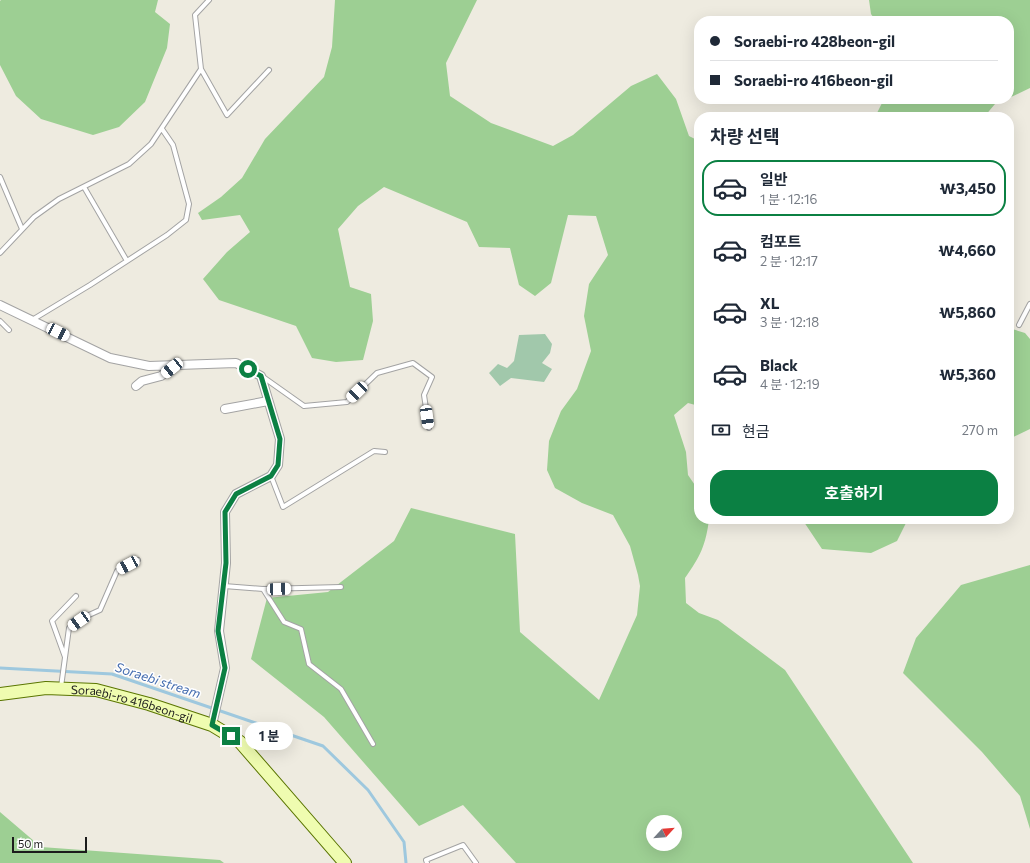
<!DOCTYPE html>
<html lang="ko">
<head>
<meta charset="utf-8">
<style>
	body { margin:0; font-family:Commissioner,"Noto Sans KR",sans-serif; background:#f2f2f3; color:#1f2937; height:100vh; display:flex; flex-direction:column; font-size:15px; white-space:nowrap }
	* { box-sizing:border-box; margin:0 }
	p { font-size:13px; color:#747a83 }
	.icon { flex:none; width:22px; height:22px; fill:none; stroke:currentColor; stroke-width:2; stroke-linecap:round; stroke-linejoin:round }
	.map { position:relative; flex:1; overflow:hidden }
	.side { position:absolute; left:694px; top:112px; width:320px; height:412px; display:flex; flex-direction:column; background:#fff; border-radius:16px; box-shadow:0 4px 16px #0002 }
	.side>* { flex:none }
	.banner { position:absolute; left:694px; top:16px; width:320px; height:88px; border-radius:16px; box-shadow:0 4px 16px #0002; display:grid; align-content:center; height:88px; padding:0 16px; background:#fff }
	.needle { width:26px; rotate:64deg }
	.tools { position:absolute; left:646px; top:815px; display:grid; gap:8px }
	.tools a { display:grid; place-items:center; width:36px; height:36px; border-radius:50%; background:#fff; box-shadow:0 4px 16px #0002; font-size:20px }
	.scale { position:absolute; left:12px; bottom:10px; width:75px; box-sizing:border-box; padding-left:4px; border:2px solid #1c1c1c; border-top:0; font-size:11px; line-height:14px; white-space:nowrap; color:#1c1c1c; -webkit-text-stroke:3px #fff; paint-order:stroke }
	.end { position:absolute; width:18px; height:18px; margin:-9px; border:5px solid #0b8043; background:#fff; box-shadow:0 0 0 2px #fff }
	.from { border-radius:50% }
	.bubble { position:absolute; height:28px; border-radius:14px; background:#fff; box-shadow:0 4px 16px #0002; font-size:13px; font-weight:700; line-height:28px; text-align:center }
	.car { position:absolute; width:12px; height:24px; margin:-12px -6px; border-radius:5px; box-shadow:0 0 3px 1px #0007; background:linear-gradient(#fff 24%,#345 0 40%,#fff 0 76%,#345 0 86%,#fff 0) }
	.banner b { display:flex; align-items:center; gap:14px; height:38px; font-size:15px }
	.banner b+b { border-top:1px solid #e0e1e3 }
	.banner i { width:10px; height:10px; background:#1f2937 }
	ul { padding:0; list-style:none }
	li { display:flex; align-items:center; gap:12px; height:56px; margin:0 8px 6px; padding:0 8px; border:2px solid transparent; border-radius:16px }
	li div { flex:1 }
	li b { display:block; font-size:15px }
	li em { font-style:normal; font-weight:700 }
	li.on { border-color:#0b8043 }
	li>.icon { width:36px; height:36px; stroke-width:1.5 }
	h2 { padding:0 16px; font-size:18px; line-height:48px }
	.pay { display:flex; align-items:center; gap:10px; height:44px; padding:0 16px; font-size:15px }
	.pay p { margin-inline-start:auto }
	.button { display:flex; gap:8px; margin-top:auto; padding:8px 16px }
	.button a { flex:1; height:46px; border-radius:16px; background:#0b8043; color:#fff; font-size:16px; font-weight:700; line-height:46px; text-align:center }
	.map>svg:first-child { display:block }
	.forest { fill:#9dcf93; fill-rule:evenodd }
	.cemetery { fill:#a1c8ab }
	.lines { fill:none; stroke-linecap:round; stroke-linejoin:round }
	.stream { stroke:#9ec8de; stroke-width:3 }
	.lane-casing { stroke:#a3a3a3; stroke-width:6 }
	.street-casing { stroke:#a3a3a3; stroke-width:10 }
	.secondary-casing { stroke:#5a7500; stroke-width:14 }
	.lane { stroke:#fff; stroke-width:4 }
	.street { stroke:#fff; stroke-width:8 }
	.secondary { stroke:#effcb0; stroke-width:12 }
	.route { stroke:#0b8043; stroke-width:5 }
	.labels { text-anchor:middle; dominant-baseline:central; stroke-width:3; stroke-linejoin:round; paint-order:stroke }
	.street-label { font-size:12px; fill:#1c1c1c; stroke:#fff }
	.water-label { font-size:13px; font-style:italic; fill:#456daf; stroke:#fff }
</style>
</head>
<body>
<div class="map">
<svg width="1030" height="863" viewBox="0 0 1030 863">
	<rect width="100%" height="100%" fill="#eeebe0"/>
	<path class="forest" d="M1,0h157l-3,12 15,12 -3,24 -22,54 -26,25 -26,8 -52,-16 -25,-23 -16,-31v-64z
		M335,0h142l-31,63 4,33 41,27 62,23 20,-11 58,-49 26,-12 19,25 13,37 10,5v265l-11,-3 -14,12 12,37 2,23 11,16v28h10c-3,26 -9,38 -24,59l1,25 13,10 19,7 67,50 128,193h-397l-53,-58 -44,21 -95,-109 -73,-58 16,-61 61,-6 66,-51 17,-33 104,26 5,98 79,68 38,-85 3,-29 -2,-11 -8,-29 -17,-31 -31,-12 -27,-15 -8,-18 2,-29 12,-30 16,-22 14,-38 -7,-35 5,-32 19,-29 -12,-39 -28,-1 -17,68 -16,13 -16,-11 -9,-37 -31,-1 -12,-25 -83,-35 -26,19 -20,23 12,58 21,7 2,27 -10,39 -27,2 -24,-4 -16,-32 -77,-26 -16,-21 24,-27 23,-20 -10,-17 -38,5 -4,-7 23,-16 21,-19 23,-39 59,-62 8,-30zM653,822h22v22h-22z
		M869,0h161v88l-21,10v-77h-133l-5,-7z
		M884,99h122l-11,5 -11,13h-109z
		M1009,328l16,5 5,6v90l-21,10z
		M804,519h104l-11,22 -26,12 -49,-4 -18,-27z
		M1030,565v264l-10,-33 -38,-44 -79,-79 13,-35 45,-53z
		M0,812l41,35 179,13 4,3h-224z"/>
	<path class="cemetery" d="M545,334l7,10 -2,9 -8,10 10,6 -8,13 -33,-4 -11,8 -11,-13 9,-9 9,4 7,-7 5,-26z"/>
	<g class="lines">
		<path class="stream" d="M0,668l112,6 211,72 45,44 36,52 2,21"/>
		<g class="lane-casing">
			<path id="lane" d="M201,69l26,46 42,-45
				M0,177l22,52
				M84,187l43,74
				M0,253l34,-36 25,-18 70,-35 22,-20 50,-75 -6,-54 14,-15
				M32,320l58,-35 77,-50 19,-15 3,-16 -16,-59 -11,-16
				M0,321l9,9
				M1019,325l11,-21
				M263,377l41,29 43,-4 30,-29 36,-10 19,14 -8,18 5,33
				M271,476l12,31 91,-56 11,1
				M224,586l39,3 78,-2
				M263,589l21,33 17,7 8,35 32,25 32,55
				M65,657l-13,-36 24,-25
				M61,687l8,-59 20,-13 11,-5 17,-39 21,-11
				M427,863l-1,-3 37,-15 13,18"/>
		</g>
		<g class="street-casing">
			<path id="street" d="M0,305l110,53 39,8 87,-3 25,13 19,63 -2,26 -7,11 -35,18 -11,18 1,51 -7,68 6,37 -13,57
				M136,386l6,-5 19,-5 15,-11
				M225,409l43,-8"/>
		</g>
		<g class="secondary-casing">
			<g id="secondary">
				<path id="s1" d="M0,694l46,-6 50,2 53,14 63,21 28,17 105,121"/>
			</g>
		</g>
		<use href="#lane" class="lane"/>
		<use href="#street" class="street"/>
		<use href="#secondary" class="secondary"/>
	</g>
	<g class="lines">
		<path class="route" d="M231,736l-19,-11 13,-57 -7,-37 8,-68 -1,-51 11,-18 35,-18 7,-11 2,-26 -19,-63 -13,-7"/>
	</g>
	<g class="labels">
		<g class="street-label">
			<text stroke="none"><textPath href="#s1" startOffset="134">Soraebi-ro 416beon-gil</textPath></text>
		</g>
		<g class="water-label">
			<text transform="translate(158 680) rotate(18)">Soraebi stream</text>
		</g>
	</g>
</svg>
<div class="tools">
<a><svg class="needle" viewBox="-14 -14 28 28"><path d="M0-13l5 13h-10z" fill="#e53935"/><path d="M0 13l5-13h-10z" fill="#747a83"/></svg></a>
</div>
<div class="scale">50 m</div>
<i class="end from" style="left:248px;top:369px"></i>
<i class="end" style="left:231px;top:736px"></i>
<div class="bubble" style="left:245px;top:722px;width:48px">1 분</div>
<i class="car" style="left:58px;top:332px;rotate:116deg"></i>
<i class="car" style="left:172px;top:368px;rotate:231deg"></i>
<i class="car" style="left:357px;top:392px;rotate:226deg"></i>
<i class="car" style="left:427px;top:417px;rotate:172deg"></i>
<i class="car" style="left:128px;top:565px;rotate:242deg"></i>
<i class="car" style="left:279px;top:589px;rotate:88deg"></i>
<i class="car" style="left:79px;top:621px;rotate:235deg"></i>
<div class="banner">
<b><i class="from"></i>Soraebi-ro 428beon-gil</b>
<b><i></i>Soraebi-ro 416beon-gil</b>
</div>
<section class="side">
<h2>차량 선택</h2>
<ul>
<li class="on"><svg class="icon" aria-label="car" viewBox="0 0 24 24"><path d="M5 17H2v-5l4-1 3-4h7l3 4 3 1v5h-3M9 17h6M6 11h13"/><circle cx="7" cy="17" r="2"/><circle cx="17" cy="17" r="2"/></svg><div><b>일반</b><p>1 분 · 12:16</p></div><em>₩3,450</em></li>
<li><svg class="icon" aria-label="car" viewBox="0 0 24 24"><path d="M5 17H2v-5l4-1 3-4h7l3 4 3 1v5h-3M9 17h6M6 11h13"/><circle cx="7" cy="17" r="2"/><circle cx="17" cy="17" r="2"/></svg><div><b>컴포트</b><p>2 분 · 12:17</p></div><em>₩4,660</em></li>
<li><svg class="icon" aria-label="car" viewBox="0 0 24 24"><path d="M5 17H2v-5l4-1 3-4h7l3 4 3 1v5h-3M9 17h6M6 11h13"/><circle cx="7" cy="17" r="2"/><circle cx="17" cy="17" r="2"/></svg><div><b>XL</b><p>3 분 · 12:18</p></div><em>₩5,860</em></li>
<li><svg class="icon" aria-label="car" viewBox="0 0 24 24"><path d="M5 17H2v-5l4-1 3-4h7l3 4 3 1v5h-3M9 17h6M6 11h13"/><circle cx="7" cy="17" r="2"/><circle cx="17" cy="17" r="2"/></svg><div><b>Black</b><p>4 분 · 12:19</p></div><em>₩5,360</em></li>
</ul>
<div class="pay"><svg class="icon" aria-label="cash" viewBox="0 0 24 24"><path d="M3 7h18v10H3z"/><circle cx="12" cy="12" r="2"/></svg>현금<p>270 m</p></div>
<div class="button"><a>호출하기</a></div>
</section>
</div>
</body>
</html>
